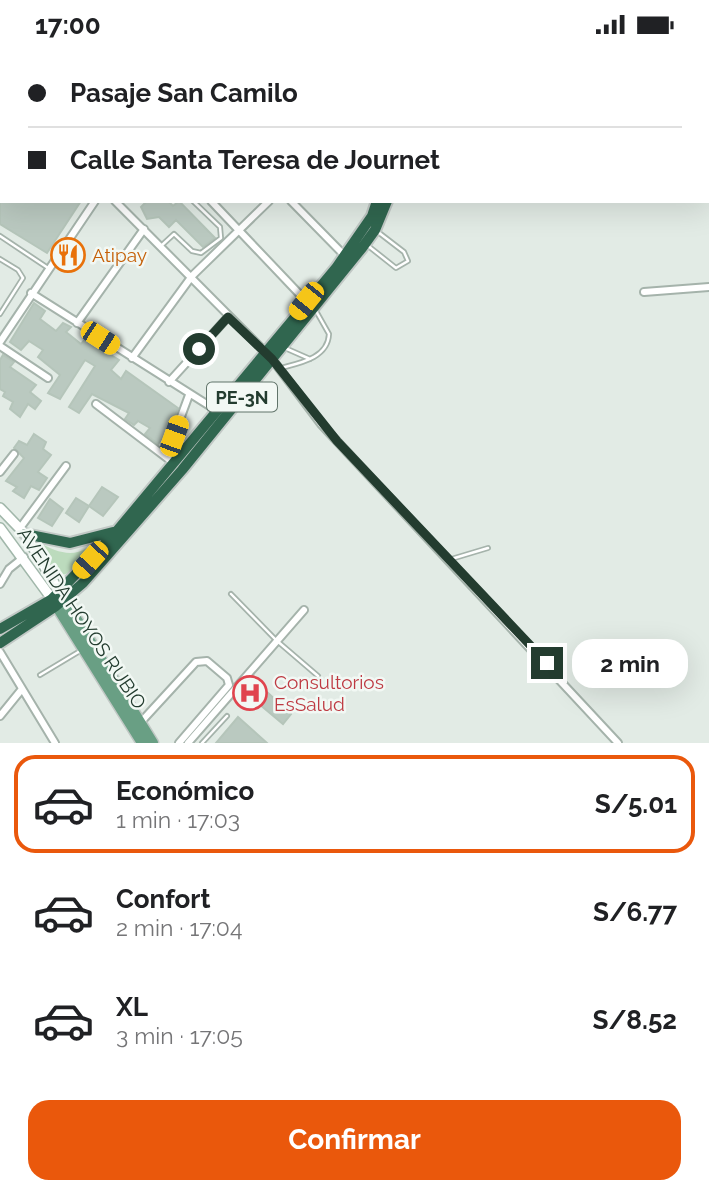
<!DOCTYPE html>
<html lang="es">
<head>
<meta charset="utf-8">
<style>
	body { margin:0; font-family:Raleway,sans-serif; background:#f6f6f6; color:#202124; height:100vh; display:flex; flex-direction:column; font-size:26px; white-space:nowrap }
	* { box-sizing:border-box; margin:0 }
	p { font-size:23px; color:#757577 }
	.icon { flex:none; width:38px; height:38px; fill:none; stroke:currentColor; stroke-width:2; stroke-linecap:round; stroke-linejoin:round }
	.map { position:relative; height:694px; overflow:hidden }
	.details { display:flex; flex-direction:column; background:#fff; flex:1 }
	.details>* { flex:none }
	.guide { position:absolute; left:0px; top:0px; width:710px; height:154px; box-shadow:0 7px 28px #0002; display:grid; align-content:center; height:154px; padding:0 28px; background:#fff }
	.end { position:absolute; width:32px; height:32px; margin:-16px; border:9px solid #233c2f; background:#fff; box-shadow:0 0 0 4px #fff }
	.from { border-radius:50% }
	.bubble { position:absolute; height:49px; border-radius:21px; background:#fff; box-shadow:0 7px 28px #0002; font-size:23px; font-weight:700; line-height:49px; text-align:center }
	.car { position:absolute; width:21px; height:42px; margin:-21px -10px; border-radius:9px; box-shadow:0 0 5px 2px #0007; background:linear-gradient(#f5c518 24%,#345 0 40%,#f5c518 0 76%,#345 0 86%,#f5c518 0) }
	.guide b { display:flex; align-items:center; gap:24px; height:66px; font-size:26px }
	.guide b+b { border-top:2px solid #e0e0e0 }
	.guide i { width:18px; height:18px; background:#202124 }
	ul { padding:12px 0 0; list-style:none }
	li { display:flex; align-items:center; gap:21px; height:98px; margin:0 14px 10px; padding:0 14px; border:4px solid transparent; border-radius:21px }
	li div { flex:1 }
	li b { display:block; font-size:26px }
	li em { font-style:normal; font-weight:700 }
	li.selected { border-color:#ea580c }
	li>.icon { width:63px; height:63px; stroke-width:1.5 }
	.button { display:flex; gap:14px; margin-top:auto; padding:14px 28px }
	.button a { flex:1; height:80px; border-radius:21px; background:#ea580c; color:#fff; font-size:28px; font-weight:700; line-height:80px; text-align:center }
	.status { display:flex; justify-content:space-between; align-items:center; height:49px; padding:0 35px; background:#fff; direction:ltr }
	.status svg { height:19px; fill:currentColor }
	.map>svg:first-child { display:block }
	.green { fill:#bcdbbd }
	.building { fill:#bac9c0; stroke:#b5c5ba; stroke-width:2 }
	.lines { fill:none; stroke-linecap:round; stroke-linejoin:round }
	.lane-casing { stroke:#a5b3ab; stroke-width:6 }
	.street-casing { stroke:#a5b3ab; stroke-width:10 }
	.secondary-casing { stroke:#a1b7aa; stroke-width:12 }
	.primary-casing { stroke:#c1c8c5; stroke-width:13 }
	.highway-casing { stroke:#c1c8c5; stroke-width:14 }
	.lane { stroke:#fff; stroke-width:2.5 }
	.street { stroke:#fff; stroke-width:6 }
	.secondary { stroke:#fff; stroke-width:9 }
	.primary { stroke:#699f84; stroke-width:10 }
	.highway { stroke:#30664f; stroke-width:10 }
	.route { stroke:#233c2f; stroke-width:9 }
	.labels { text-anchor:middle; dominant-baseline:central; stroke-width:5; stroke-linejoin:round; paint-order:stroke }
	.shield { fill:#f2f8f4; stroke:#61746a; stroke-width:2 }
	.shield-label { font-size:18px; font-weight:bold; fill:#233c2f }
	.food-label { font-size:19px; fill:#c56008; stroke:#f2f8f4; text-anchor:start }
	.street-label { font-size:19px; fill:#233c2f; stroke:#f2f8f4 }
	.health-label { font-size:19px; fill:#be3a42; stroke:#f2f8f4; text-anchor:start }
</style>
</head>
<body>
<div class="status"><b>17:00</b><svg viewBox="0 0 49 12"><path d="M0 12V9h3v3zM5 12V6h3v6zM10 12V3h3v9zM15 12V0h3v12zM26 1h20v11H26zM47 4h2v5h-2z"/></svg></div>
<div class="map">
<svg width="709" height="694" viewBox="0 0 709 694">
	<rect width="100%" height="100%" fill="#e2ebe5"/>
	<path class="green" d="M40,494c15,8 31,15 47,5l3,5c-28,29 -30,30 -52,-5z"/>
	<path class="building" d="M0,152h81l-34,52 -47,-29z
		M147,152l22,1 4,4 6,-5 36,37 -12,9 -27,-27 -7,7 -10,-10 -12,2 -6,-12z
		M34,254l11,8 -5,8 16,12 7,-8 8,4 -5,5 15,12 4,-5 34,21 -8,10 10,9 5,-8 52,37 -7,18 -13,18 -13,-10 5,-6 -12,-7 -4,4 -9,-6 4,-6 -37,-19 -13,19 -10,-6 26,-41 -10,-6 -25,39 -12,-6 12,-18 -22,-18 5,-7 -14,-9 -8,9 -11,-8z
		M3,306l11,7 -4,5 26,18 -6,7 11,9 -6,8 -7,-5 -8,13 -10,-8 3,-7 -10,-6 2,-4 -5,-3v-29z
		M34,385l12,8 -3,7 8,6 -13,17 9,6 -8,12 -8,-4 -7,12 -11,-7 4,-4 -11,-6 18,-23 -10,-10 5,-7 8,4z
		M102,438l16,10 -15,19 -14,-10z
		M76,449l13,8 -10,16 -13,-9z
		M50,450l13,10 -11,17 -14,-8z
		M267,643l24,22 -8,10 -25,-21z
		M238,668l29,26h-51z"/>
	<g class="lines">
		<g class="lane-casing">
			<path id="lane" d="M0,187l48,32
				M367,196l29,23 12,-7 -4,-9 -26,-20
				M161,197l13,-12 18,17 9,2 20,-15 -1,-11 -27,-26
				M0,210l18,11 5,8 -23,36
				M285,299l25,11
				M281,319c19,-5 47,-10 48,-34l-13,-23
				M448,511l40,-12
				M231,545l45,46 42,36
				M40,626l40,-24
				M202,694l25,-27"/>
		</g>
		<g class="street-casing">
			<path id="street" d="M63,0l2,2
				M297,0l2,2
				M371,0l2,2
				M442,0l2,2
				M241,2l2,-2
				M477,2l1,-2
				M709,34v1
				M0,36l2,2
				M115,152l157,158 49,65 297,319
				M211,152l95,100
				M291,152l54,55
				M644,243l65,-5
				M31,244l185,117
				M77,274l67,-94
				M0,293l95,-141
				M0,297l48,32
				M132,309l60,-82 77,-75
				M169,333l59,-65
				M96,355l79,60
				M166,408l23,-62
				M0,423l14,-18
				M20,479l46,-62
				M0,535l9,-15 15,-12
				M0,603l55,91
				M0,667l22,-27
				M140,674l56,-61 11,-1 20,17 2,7 -50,58
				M188,694l116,-133"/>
		</g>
		<g class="secondary-casing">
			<path id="secondary" d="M618,0l3,2
				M0,459l25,26 34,57
				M0,479l52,71"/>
		</g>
		<g class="primary-casing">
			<path id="primary" d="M61,545l92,149
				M52,550l90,144"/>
		</g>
		<g class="highway-casing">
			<path id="highway" d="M388,0v2
				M399,0l1,2
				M25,485l45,9 43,-11
				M0,580l52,-30 64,-67 220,-264 36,-52 5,-15
				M0,594l56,-37 27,-23 99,-113 180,-222 13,-18 12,-29"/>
		</g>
		<use href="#lane" class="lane"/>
		<use href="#street" class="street"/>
		<use href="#secondary" class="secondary"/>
		<use href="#primary" class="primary"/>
		<use href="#highway" class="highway"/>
	</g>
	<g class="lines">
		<path class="route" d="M199,300l29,-32 44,42 65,82 210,222"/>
	</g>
	<defs>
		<g id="restaurant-ring" transform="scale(1.75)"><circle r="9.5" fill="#f2f8f4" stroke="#e8710a" stroke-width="1.5"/><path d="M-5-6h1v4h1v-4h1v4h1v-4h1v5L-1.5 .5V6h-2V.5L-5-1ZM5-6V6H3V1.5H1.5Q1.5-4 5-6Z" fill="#e8710a"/></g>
		<g id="hospital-ring" transform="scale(1.75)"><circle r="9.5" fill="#f2f8f4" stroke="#e0444e" stroke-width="1.5"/><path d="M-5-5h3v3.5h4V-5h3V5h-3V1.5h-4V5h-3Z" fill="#e0444e"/></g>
	</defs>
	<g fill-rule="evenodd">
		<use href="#restaurant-ring" x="68" y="206"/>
		<use href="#hospital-ring" x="250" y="644"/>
	</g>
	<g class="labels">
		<rect class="shield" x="207" y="333.5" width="70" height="29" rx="5"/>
		<g class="shield-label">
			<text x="242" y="348">PE-3N</text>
		</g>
		<g class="food-label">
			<text x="92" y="206">Atipay</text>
		</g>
		<g class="street-label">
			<text transform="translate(82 569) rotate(56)">AVENIDA HOYOS RUBIO</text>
		</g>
		<g class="health-label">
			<text x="274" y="633">Consultorios<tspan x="274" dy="22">EsSalud</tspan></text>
		</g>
	</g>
</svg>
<i class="end from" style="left:199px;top:300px"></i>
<i class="end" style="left:547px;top:614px"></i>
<div class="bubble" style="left:572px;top:590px;width:116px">2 min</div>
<i class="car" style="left:306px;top:252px;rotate:219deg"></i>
<i class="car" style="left:100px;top:289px;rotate:123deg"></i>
<i class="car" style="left:174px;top:387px;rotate:20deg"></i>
<i class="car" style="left:90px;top:511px;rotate:222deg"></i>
<div class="guide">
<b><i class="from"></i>Pasaje San Camilo</b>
<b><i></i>Calle Santa Teresa de Journet</b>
</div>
</div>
<section class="details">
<ul>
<li class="selected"><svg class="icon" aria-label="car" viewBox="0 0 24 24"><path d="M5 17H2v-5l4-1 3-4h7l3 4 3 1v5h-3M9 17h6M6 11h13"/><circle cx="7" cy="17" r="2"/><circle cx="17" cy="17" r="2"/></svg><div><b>Económico</b><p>1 min · 17:03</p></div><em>S/5.01</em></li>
<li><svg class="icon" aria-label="car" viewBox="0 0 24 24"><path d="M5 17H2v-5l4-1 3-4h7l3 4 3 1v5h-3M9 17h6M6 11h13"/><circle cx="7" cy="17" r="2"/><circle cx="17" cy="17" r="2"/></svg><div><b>Confort</b><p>2 min · 17:04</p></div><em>S/6.77</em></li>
<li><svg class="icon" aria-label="car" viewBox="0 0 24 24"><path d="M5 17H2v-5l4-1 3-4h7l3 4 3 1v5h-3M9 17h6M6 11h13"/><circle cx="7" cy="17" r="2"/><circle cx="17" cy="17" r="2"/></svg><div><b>XL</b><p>3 min · 17:05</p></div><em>S/8.52</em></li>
</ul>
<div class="button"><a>Confirmar</a></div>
</section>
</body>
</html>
